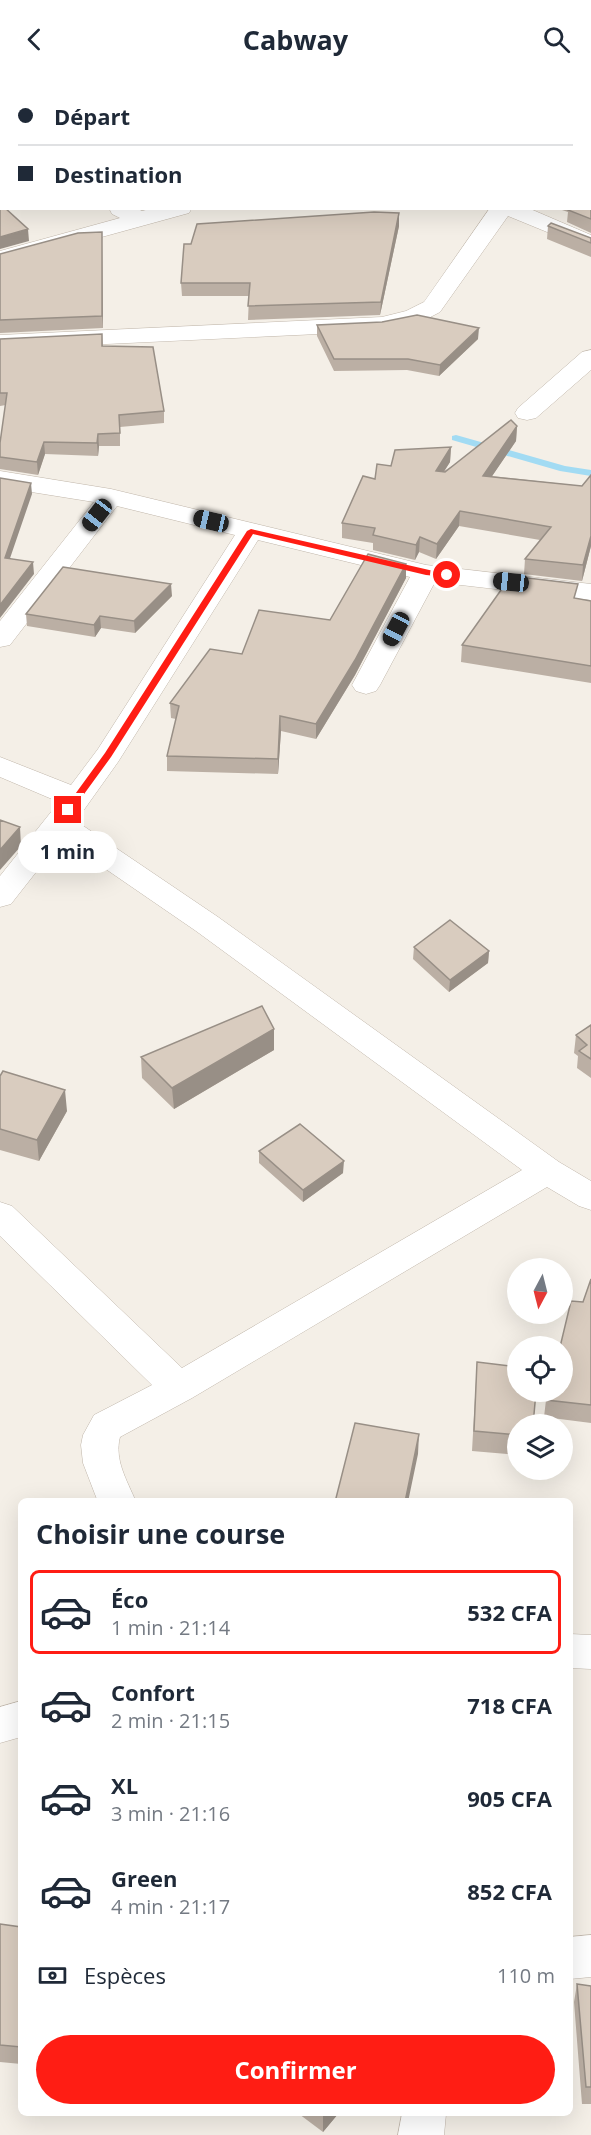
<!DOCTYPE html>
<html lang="fr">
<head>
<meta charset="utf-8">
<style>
	body { margin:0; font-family:"Open Sans",sans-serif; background:#f6f6f7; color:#1f2937; height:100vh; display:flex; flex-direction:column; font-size:22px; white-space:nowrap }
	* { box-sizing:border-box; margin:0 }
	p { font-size:20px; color:#747a83 }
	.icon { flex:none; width:33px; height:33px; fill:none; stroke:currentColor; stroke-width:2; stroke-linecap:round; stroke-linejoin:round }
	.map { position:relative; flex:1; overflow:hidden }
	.details { position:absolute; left:18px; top:1420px; width:555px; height:618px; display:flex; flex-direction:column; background:#fff; border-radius:9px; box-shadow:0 6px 24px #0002 }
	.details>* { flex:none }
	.guide { position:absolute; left:0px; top:0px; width:591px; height:132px; box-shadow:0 6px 24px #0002; display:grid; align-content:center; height:132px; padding:0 18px; background:#fff }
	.needle { width:39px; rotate:187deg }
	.tools { position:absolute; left:507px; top:1180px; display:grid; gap:12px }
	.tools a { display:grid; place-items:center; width:66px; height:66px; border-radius:50%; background:#fff; box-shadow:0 6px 24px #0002; font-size:30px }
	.end { position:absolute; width:27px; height:27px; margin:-14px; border:8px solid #ff1d14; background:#fff; box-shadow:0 0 0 3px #fff }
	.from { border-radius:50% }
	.bubble { position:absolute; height:42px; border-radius:21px; background:#fff; box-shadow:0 6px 24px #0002; font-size:20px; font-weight:700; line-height:42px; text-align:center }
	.car { position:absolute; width:18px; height:36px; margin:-18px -9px; border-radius:8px; box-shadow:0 0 4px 2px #0007; background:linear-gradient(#222 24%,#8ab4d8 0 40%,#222 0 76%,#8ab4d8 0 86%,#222 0) }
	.guide b { display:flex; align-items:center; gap:21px; height:57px; font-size:22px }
	.guide b+b { border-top:2px solid #e0e1e3 }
	.guide i { width:15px; height:15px; background:#1f2937 }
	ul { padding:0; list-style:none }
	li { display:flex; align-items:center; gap:18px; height:84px; margin:0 12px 9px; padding:0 6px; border:3px solid transparent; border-radius:9px }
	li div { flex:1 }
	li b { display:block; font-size:22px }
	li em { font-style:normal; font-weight:700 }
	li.current { border-color:#ff1d14 }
	li>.icon { width:54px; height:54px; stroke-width:1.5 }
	h2 { padding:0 18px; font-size:27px; line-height:72px }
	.pay { display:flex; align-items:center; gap:15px; height:66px; padding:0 18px; font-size:22px }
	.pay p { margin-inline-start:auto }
	.button { display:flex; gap:12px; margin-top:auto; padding:12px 18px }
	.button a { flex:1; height:69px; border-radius:36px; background:#ff1d14; color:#fff; font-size:24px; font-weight:700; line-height:69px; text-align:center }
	header { display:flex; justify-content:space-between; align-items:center; height:78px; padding:0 18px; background:#fff; font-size:27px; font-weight:700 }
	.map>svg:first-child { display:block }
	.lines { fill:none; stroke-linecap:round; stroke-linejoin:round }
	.stream { fill:#a2dbf3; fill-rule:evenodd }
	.street-casing { stroke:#c0b6aa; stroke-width:1 }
	.street { fill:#fff; fill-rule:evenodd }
	.wall { fill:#bbafa4 }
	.shaded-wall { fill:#988f86 }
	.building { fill:#d9ccbf; stroke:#988f86; stroke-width:1.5 }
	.route { fill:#ff1d14 }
</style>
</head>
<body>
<header><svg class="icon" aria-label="back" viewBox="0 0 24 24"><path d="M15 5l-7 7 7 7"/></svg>Cabway<svg class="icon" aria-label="search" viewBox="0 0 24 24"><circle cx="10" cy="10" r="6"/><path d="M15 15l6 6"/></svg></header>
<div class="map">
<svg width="591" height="2057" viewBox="0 0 591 2057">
	<rect width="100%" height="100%" fill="#f4efe7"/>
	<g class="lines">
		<path class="stream" d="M456,357l109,31 26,4v6l-31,-5 -108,-31v-4z"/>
		<g class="street-casing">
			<path id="street" d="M203,0h21l-22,2z
				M0,63l2,1v13h-2z
				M136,130l6,3 11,-3h39l-3,5 -189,52v-14l120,-33 -8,-4 -3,-6z
				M490,130h38l63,27v15l-83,-34 -68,96 -23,12 -35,7 -382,18v-14l382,-18 24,-6 18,-9z
				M591,272v20l-55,48 -9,2 -9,-2 -3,-5 3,-5 64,-56z
				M0,393l111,18 315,76 165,19v16l-156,-18 -55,103 -4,6 -10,3 -10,-3 -4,-6 58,-108 -152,-37 -140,222 -42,59 142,96 341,245 32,19v29l-12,-4 -32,-19 -355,211 -72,39c-6,23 7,43 16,65h-38l-15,-39 -2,-18 2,-10 11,-20 58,-30 -152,-149v-34l12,4 170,162 340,-198 -326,-239 -134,-92 -51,65 -11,3v-31l59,-74 -59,-25v-20l71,28 27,-36 137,-214 -118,-29 -107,139 -10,2v-26l94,-119 -94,-15z
				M570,1556l21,1v34l-21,-1z
				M21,1623v36l-21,6v-36z
				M591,1857v42l-21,2v-42z
				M402,2036h44l-2,21h-46z"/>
		</g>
		<use href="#street" class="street"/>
	</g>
	<path class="wall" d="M591,2v153l-24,-11 1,-10 -12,-4h34z
		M399,135v13l-19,89 -132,5 1,-24h-67l-1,-13 10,-39z
		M548,148l43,12v19l-44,-18z
		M102,166l1,84 -103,5v-79z
		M317,247l161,14 -39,37 -32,-6 -73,1 -17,-35z
		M102,256l1,12 61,65v12l-44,4v19h-21l-1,10 -53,-2 -7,21 -38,-6v-26l6,-38 -6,1v-67z
		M517,348l-1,15 -24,35 90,10 9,-11v71l-9,35 -58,-7 1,-15 15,-19 -81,-14 -23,33 -17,-7 -4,8 -42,-10v-7l-31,-5v-15l33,-44 16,-13 60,-19 -1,15 -6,9z
		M406,486v14l-51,97 -39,64 -35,-8 -3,43 -111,-3v-15l9,-37 -5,-1 -1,-15 72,-49 88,-34z
		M172,518l-37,37 -34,-5 -6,9 -68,-11 -1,-12z
		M576,521l15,2v82l-130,-21 1,-17z
		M414,869l75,4 -1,12 -39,29 -36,-33z
		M591,947v53l-14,-10 1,-12 -4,-3 2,-18z
		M274,951v21l-100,59 -32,-31 -1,-21z
		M0,998l67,35 -28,50 -39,-11z
		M259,1073l84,22 -40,29 -44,-39z
		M591,1201v144l-47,-6 2,-17 37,-98z
		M477,1284l41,63v30l-46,-4z
		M0,1846l21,3v137l-21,-2z
		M577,1906l14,2v118h-9l-8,-102z
		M299,2036h39l-15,18z"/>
	<path class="shaded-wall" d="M399,135v13l-19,89 1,-13z
		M28,151l1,12 -29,8v-12z
		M102,154v12l1,84 -1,-12z
		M479,250l-1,11 -39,37 1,-11z
		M517,348l-1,15 -34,50 1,-15z
		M98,356l1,12 -1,10 -1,-13z
		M44,364l1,12 -7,21 -1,-13z
		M451,369l-1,15 -15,24 1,-15z
		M31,405l1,11 -26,76 -1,-12z
		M460,433l-1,15 -23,33 1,-15z
		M591,458v10l-9,35 1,-16z
		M420,459l-1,15 -4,8 1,-15z
		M33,484l1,12 -34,44v-13z
		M406,486v14l-51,97 -39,64v-15z
		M171,506l1,12 -37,37 -1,-12z
		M100,538l1,12 -6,9 -1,-12z
		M280,638l1,15 -3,43v-15z
		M20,749l1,19 -21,24v-20z
		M489,873l-1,12 -39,29 1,-12z
		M274,951v21l-100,59 -2,-21z
		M65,1012l2,21 -28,50 -2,-21z
		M344,1083l-1,12 -40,29v-12z
		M419,1356l-1,20 -10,48h-3z
		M325,2036h13l-15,18v-16z"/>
	<path class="building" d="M277,0h308l6,2v139l-23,-9 2,-2h20v-128h-315z
		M0,126l2,1v3h3l23,21 -28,8z
		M374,134l25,1 -18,89 -133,4 2,-23h-69l3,-39h7l6,-20z
		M551,145l40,15v5l-43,-17z
		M102,154v84l-102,4v-66l78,-21z
		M417,237l62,13 -39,37 -32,-6h-74l-17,-34 65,-3z
		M102,256v12l51,1 11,64 -45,4 1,18 -22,1 -1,9 -53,-1 -7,20 -37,-5v-14l7,-50h-7v-54z
		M511,342l6,6 -34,50 99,10 9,-11v61l-8,29 -58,-6 26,-32 -91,-16 -23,33 -17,-7 -4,8 -43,-10 2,-7 -33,-5 21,-47 12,3 2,-15 14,2 4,-16 56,-3 -15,24 9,1z
		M0,400l31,5 -26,75 28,4 -33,43z
		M368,476l38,10 -51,96 -39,64 -36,-8 -2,43 -111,-3 12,-50 -9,-3 40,-54 32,5 17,-44 71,10z
		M63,489l108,17 -37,37 -34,-5 -6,9 -68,-11z
		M511,498l67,8 -4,14 17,3v65l-129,-21z
		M0,742l20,7 -20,23z
		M450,842l39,31 -39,29 -36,-33z
		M262,928l12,23 -102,59 -31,-31z
		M591,947v34l-12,-8 8,-6 -11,-10z
		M3,993l62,19 -28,50 -37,-11v-53z
		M300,1046l44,37 -41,29 -44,-39z
		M591,1201v126l-45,-5 2,-8h14v-45h-2l11,-46 12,1z
		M477,1284l41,5v25h18l-3,33h-15v10l-44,-4z
		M355,1345l64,11 -14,68h-70z
		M0,1846l21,3v120l-21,-2z
		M577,1906l14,2v101h-5z"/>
	<path class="route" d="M251,451l200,46 -4,2 -21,-2 -173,-41 -142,223 -40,55h-6v-4l40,-55 142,-222z"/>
</svg>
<div class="tools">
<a><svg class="needle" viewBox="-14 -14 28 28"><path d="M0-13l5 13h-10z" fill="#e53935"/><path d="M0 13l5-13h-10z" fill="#747a83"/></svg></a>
<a><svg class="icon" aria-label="locate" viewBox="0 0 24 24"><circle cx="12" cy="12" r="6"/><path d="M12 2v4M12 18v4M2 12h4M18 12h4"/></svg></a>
<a><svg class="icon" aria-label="layers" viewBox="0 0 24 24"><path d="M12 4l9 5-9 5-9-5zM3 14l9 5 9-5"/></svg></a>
</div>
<i class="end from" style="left:447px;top:497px"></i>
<i class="end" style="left:68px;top:732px"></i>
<div class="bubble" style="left:18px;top:753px;width:99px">1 min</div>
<i class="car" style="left:97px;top:437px;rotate:218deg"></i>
<i class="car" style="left:211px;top:443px;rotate:283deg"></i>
<i class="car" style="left:511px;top:504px;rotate:276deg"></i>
<i class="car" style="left:396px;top:551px;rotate:208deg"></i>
<div class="guide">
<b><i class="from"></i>Départ</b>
<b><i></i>Destination</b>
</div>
<section class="details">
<h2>Choisir une course</h2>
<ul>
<li class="current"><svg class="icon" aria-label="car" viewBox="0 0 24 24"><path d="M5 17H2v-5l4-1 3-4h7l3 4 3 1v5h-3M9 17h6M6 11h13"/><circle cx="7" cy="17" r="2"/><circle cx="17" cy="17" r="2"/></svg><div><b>Éco</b><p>1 min · 21:14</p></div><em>532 CFA</em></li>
<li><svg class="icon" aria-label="car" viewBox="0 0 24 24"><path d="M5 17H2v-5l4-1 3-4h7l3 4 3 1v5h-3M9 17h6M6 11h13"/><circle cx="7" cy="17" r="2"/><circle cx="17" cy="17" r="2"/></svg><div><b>Confort</b><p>2 min · 21:15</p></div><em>718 CFA</em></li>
<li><svg class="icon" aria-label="car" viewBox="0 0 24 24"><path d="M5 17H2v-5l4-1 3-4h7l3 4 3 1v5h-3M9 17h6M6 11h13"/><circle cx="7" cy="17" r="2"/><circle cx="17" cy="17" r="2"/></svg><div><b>XL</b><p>3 min · 21:16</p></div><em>905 CFA</em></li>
<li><svg class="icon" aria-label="car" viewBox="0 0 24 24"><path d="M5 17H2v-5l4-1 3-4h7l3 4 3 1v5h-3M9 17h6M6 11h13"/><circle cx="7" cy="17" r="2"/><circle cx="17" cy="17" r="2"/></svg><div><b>Green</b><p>4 min · 21:17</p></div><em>852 CFA</em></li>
</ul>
<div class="pay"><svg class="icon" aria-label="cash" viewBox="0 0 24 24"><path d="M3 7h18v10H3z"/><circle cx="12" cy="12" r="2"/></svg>Espèces<p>110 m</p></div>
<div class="button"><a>Confirmer</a></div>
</section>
</div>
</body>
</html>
